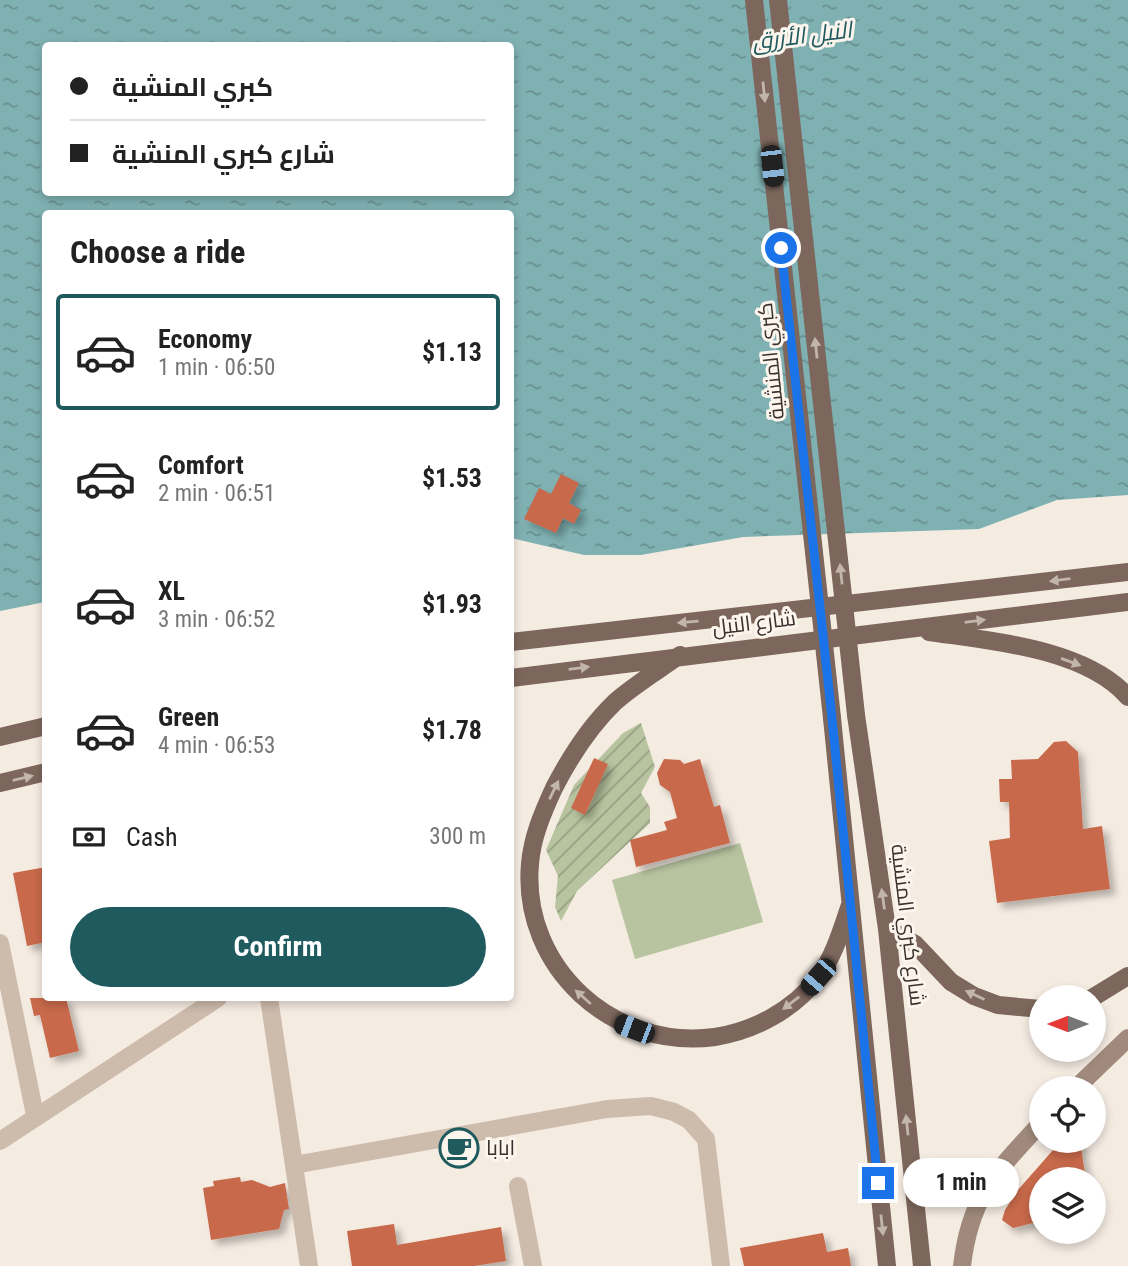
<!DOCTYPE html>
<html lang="en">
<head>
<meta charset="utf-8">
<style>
	body { margin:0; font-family:"Roboto Condensed",Cairo,sans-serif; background:#f6f6f6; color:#222; height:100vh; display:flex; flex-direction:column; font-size:26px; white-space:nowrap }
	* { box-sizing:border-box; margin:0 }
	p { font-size:23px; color:#767676 }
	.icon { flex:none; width:38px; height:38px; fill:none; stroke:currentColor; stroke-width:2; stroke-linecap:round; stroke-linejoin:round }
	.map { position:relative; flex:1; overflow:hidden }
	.details { position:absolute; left:42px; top:210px; width:472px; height:791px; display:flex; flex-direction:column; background:#fff; border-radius:7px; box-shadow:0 4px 10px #0003 }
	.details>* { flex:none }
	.guide { position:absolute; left:42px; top:42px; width:472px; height:154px; border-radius:7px; box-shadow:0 4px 10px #0003; display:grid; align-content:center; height:154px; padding:0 28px; background:#fff }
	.needle { width:46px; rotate:270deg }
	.controls { position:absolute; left:1029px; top:985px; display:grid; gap:14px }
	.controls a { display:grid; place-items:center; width:77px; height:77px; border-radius:50%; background:#fff; box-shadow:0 4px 10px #0003; font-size:35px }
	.end { position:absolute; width:32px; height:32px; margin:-16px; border:9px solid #1a73e8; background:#fff; box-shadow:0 0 0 4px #fff }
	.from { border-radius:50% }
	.bubble { position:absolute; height:49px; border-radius:24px; background:#fff; box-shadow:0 4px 10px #0003; font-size:23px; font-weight:700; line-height:49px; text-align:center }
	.car { position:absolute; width:21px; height:42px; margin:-21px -10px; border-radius:9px; box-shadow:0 0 5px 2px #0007; background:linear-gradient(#222 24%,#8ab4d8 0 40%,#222 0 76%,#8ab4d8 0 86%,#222 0) }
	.guide b { display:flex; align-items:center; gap:24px; height:66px; font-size:26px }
	.guide b+b { border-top:2px solid #e0e0e0 }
	.guide i { width:18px; height:18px; background:#222 }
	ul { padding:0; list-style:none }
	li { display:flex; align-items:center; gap:21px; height:116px; margin:0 14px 10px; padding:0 14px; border:4px solid transparent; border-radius:7px }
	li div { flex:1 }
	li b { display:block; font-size:26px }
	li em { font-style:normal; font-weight:700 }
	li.current { border-color:#1f5a5e }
	li>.icon { width:63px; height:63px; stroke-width:1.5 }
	h2 { padding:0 28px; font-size:32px; line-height:84px }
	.pay { display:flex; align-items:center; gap:18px; height:77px; padding:0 28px; font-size:26px }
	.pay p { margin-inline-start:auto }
	.primary-button { display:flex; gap:14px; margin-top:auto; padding:14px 28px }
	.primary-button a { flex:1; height:80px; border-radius:42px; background:#1f5a5e; color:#fff; font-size:28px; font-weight:700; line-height:80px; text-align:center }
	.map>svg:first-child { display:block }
	.park { fill:#b8c4a0 }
	.garden { fill:url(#garden-furrows) }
	.water { fill:url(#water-ripples); fill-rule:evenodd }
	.building { fill:#c8694b; filter:url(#shadow) }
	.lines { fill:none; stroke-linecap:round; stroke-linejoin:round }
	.street { stroke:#cdbbac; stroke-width:18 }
	.secondary { stroke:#a18a7d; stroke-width:18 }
	.primary { stroke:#7d675c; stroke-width:18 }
	.primary-bridge { stroke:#7d675c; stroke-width:18 }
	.oneway { fill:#c2b5ac }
	.route { stroke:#1a73e8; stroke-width:9 }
	.labels { text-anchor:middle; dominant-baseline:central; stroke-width:6; stroke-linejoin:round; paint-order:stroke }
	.street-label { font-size:21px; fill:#3b302b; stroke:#fbf5ee }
	.poi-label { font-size:21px; fill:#3b302b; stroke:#fbf5ee; text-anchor:start }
	.water-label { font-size:23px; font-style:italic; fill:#1f5a5e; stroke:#fbf5ee }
</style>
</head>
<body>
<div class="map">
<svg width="1128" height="1266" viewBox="0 0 1128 1266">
	<defs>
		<pattern id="garden-furrows" width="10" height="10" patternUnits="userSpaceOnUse" patternTransform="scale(1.75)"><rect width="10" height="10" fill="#b8c4a0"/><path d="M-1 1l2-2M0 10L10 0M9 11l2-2" fill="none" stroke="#97a083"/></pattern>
		<pattern id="water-ripples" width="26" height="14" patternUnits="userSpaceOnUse" patternTransform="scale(1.75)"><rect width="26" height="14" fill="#7fb0b2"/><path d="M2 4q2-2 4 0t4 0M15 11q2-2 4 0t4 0" fill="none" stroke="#699091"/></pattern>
		<filter id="shadow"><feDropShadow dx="5.5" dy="5.5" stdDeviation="3.5" flood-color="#0004"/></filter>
	</defs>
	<rect width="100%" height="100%" fill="#f4ebe1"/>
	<path class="park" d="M740,843l23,79 -128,37 -23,-79z"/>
	<path class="garden" d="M641,723l14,44 -14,26 9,14v16l-73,68 -16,30 -6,-14 3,-31 -12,-26 28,-65 49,-52z"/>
	<path class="water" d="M0,0h1128v495l-71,5 -78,29 -236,8 -102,18h-57l-73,-17v-324h-465l-1,388 -45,9zM46,46h465v146h-465z"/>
	<path class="building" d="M561,474l18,9 -10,20 12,7 -7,14 -11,-6 -7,15 -32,-14 15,-31 12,6z
		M1066,741l12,11 5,77 19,-3 8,63 -113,14 -8,-62 21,-3 -1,-36h-9l-1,-23h13l-1,-19 27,-1 16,-17z
		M594,758l14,6 -23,51 -14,-7z
		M664,759l16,1 4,4 16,-5 14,48 6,-2 10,38 -94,24 -6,-27 37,-10 -3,-8 13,-4 -7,-26 -10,-7 -3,-12z
		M46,867v75l-19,4 -14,-73z
		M30,998h36l13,53 -29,7 -10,-43 -6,1z
		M1061,1141h19l6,39h-45v41l-28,7 -11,-8 3,-10 12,-19z
		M240,1177l1,5 11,-2 18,7 15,-4 4,26 -5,1 -5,19 -68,11 -8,-52 11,-2 -1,-5z
		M394,1224l3,21 104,-18 5,34 -32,5h-122l-5,-35z
		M823,1233l4,19 21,-4 3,18h-107l-4,-18z"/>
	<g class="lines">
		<path class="street" d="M0,943l35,172
			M269,998l40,268
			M0,1141l218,-143
			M294,1165l313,-56 44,-3 23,6 15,8 17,19 15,127
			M518,1186l15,80"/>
		<path class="secondary" d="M1076,1088l52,-50
			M962,1266c8,-70 34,-94 79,-143"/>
		<path class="primary" d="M929,632c61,9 156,16 199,65
			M511,642l617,-70
			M680,655c-21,15 -46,30 -65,47 -25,24 -45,55 -61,86 -11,24 -22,49 -24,76 -9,103 83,187 185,173 39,-6 78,-27 103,-59 16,-22 23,-47 32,-73
			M511,678l617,-76
			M856,715l31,214 35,337
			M832,718l55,548
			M0,737l46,-11
			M0,783l46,-11
			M887,929l28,15 36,38 23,14 24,9 43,4
			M1092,998l36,-22"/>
		<path class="primary-bridge" d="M754,0l78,718
			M778,0l78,715"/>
	</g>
	<defs><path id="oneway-solid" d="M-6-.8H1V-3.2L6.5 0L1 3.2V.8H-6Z" transform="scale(1.75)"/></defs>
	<g class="oneway">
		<use href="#oneway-solid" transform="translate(764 92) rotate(84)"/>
		<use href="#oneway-solid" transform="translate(816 348) rotate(-96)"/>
		<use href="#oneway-solid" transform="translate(841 574) rotate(-96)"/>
		<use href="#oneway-solid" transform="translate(1060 580) rotate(173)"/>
		<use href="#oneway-solid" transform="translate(975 621) rotate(-7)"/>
		<use href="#oneway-solid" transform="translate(688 622) rotate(175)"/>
		<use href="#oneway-solid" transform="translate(1071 662) rotate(20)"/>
		<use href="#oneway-solid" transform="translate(579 668) rotate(-7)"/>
		<use href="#oneway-solid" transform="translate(23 778) rotate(-13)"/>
		<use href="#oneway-solid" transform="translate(554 790) rotate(-64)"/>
		<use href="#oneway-solid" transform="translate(883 899) rotate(-98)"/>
		<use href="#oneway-solid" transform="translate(975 995) rotate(-155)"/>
		<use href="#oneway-solid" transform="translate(583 997) rotate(-138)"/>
		<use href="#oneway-solid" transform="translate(791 1003) rotate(142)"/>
		<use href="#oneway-solid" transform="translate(907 1125) rotate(-96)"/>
		<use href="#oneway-solid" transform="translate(882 1225) rotate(84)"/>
	</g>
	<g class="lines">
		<path class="route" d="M781,248l51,470 46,465"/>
	</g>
	<defs>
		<g id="cafe-ring" transform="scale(2.0125)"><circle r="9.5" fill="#fbf5ee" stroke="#1f5a5e" stroke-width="1.5"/><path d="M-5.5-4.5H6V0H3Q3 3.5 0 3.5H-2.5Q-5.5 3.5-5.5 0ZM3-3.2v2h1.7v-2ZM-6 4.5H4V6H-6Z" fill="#1f5a5e"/></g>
	</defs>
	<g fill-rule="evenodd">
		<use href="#cafe-ring" x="459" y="1148"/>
	</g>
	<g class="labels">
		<g class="street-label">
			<text transform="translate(771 361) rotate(-96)">كبري المنشية</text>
			<text transform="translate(754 623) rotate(-7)">شارع النيل</text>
			<text transform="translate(908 925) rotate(83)">شارع كبري المنشية</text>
		</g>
		<g class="poi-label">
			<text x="486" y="1148">ابابا</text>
		</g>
		<g class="water-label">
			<text transform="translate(802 36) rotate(-7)">النيل الأزرق</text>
		</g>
	</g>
</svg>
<div class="controls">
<a><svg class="needle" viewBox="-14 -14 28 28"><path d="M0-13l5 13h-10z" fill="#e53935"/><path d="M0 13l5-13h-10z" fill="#767676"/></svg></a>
<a><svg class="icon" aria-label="locate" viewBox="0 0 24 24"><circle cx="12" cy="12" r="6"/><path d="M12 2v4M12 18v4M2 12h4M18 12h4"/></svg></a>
<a><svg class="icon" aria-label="layers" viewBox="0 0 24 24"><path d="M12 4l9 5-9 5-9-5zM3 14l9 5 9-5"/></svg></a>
</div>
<i class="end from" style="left:781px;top:248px"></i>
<i class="end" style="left:878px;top:1183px"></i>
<div class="bubble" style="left:903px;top:1158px;width:116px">1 min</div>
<i class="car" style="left:772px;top:166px;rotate:174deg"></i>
<i class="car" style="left:818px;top:977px;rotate:221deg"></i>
<i class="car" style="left:634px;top:1029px;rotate:291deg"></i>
<div class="guide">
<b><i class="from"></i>كبري المنشية</b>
<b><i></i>شارع كبري المنشية</b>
</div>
<section class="details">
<h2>Choose a ride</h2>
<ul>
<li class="current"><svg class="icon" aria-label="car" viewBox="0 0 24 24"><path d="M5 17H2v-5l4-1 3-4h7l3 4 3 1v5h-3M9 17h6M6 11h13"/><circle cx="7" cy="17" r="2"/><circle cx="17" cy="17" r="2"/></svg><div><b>Economy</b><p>1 min · 06:50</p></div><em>$1.13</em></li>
<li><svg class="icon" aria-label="car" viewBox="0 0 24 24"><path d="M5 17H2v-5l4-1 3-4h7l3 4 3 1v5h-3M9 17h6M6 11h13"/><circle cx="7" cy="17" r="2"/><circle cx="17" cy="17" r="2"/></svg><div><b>Comfort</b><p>2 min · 06:51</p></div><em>$1.53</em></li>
<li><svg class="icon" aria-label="car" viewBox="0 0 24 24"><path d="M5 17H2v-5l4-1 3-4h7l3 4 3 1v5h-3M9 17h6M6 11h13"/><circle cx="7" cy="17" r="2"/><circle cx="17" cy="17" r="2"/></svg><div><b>XL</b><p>3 min · 06:52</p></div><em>$1.93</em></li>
<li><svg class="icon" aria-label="car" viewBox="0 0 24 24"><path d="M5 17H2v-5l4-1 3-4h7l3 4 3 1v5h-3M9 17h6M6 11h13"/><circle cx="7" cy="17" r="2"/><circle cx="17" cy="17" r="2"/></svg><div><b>Green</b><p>4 min · 06:53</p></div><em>$1.78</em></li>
</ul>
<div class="pay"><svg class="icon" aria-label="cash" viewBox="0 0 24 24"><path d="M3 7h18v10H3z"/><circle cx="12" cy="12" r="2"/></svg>Cash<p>300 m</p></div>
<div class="primary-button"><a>Confirm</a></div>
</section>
</div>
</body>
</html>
